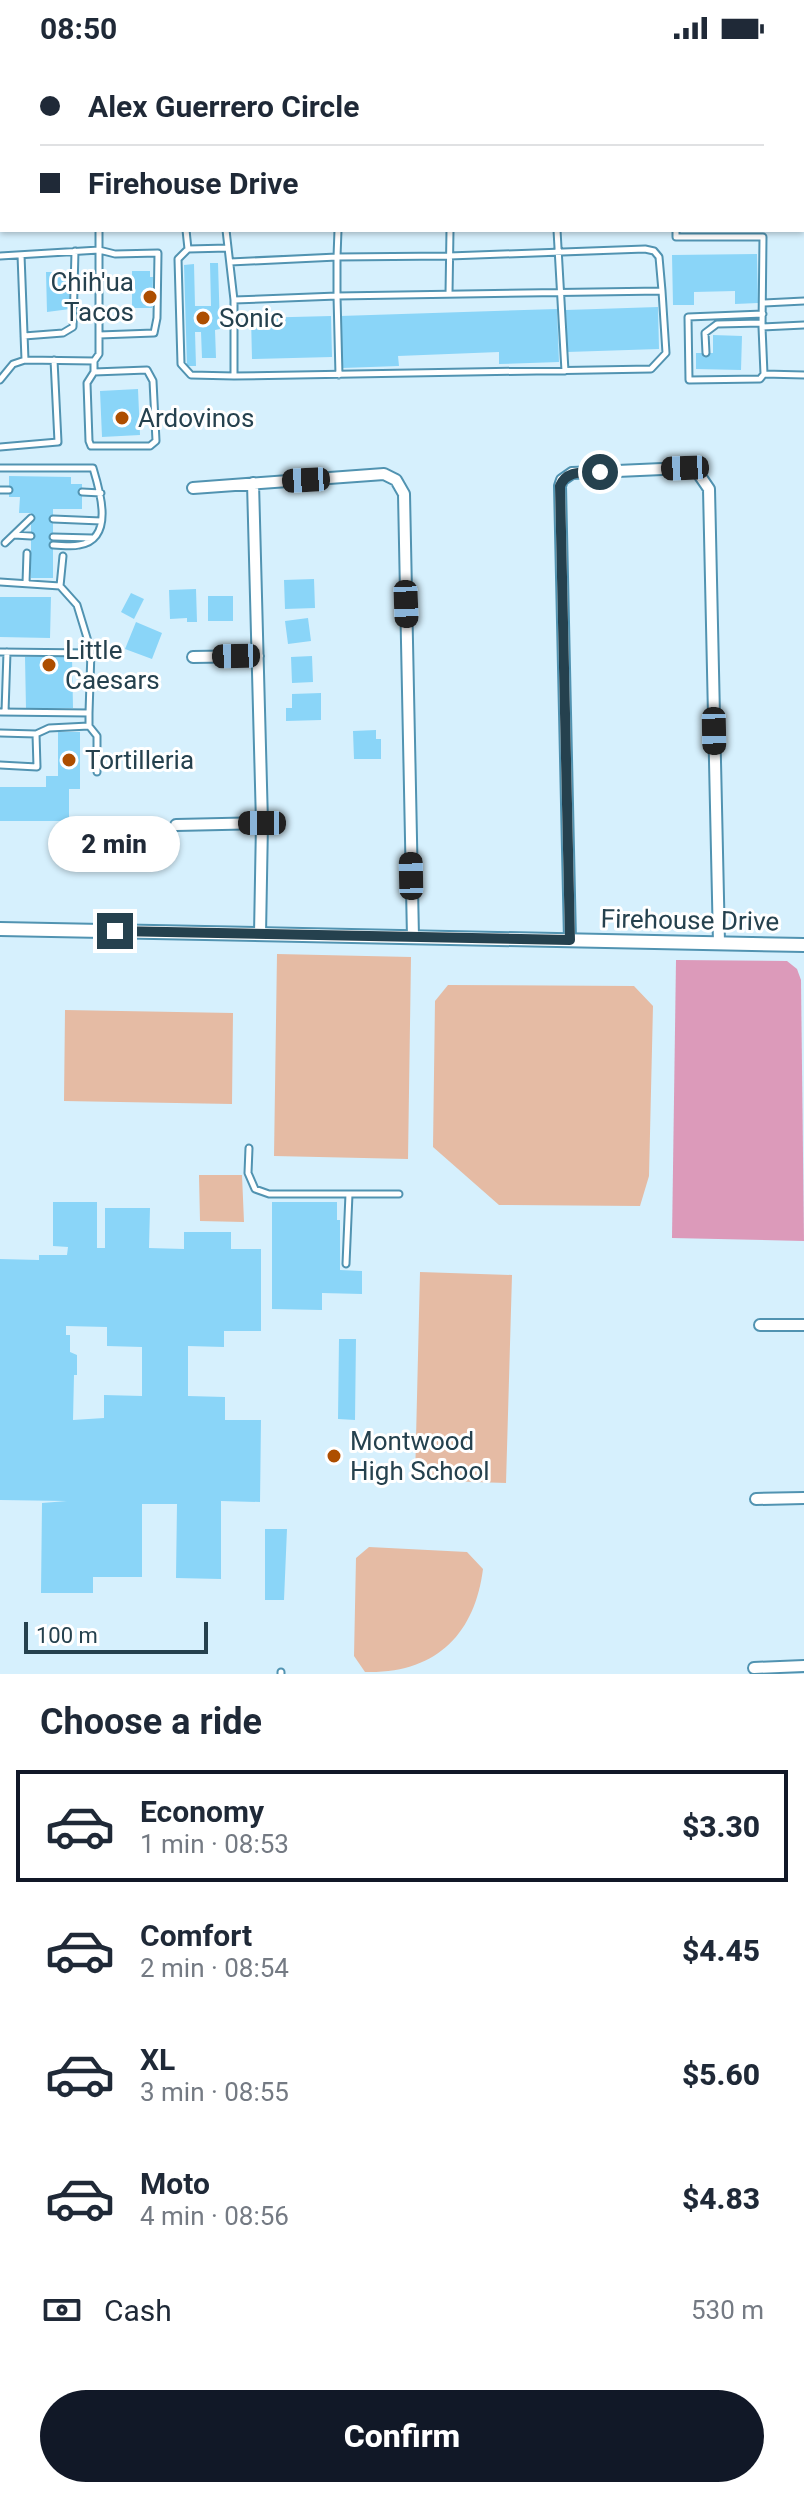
<!DOCTYPE html>
<html lang="en">
<head>
<meta charset="utf-8">
<style>
	body { margin:0; font-family:Roboto,sans-serif; background:#f6f6f7; color:#1f2937; height:100vh; display:flex; flex-direction:column; font-size:30px; white-space:nowrap }
	* { box-sizing:border-box; margin:0 }
	p { font-size:26px; color:#747a83 }
	.icon { flex:none; width:44px; height:44px; fill:none; stroke:currentColor; stroke-width:2; stroke-linecap:round; stroke-linejoin:round }
	.map { position:relative; height:1618px; overflow:hidden }
	.panel { display:flex; flex-direction:column; background:#fff; flex:1 }
	.panel>* { flex:none }
	.hud { position:absolute; left:0px; top:0px; width:804px; height:176px; box-shadow:0 2px 6px #0004; display:grid; align-content:center; height:176px; padding:0 40px; background:#fff }
	.scale { position:absolute; left:24px; bottom:20px; width:184px; box-sizing:border-box; padding-left:8px; border:4px solid #25414e; border-top:0; font-size:22px; line-height:28px; white-space:nowrap; color:#25414e; -webkit-text-stroke:6px #fff; paint-order:stroke }
	.end { position:absolute; width:36px; height:36px; margin:-18px; border:10px solid #25414e; background:#fff; box-shadow:0 0 0 4px #fff }
	.from { border-radius:50% }
	.bubble { position:absolute; height:56px; border-radius:28px; background:#fff; box-shadow:0 2px 6px #0004; font-size:26px; font-weight:800; line-height:56px; text-align:center }
	.car { position:absolute; width:24px; height:48px; margin:-24px -12px; border-radius:10px; box-shadow:0 0 6px 2px #0007; background:linear-gradient(#222 24%,#8ab4d8 0 40%,#222 0 76%,#8ab4d8 0 86%,#222 0) }
	.hud b { display:flex; align-items:center; gap:28px; height:76px; font-size:30px }
	.hud b+b { border-top:2px solid #e0e1e3 }
	.hud i { width:20px; height:20px; background:#1f2937 }
	ul { padding:0; list-style:none }
	li { display:flex; align-items:center; gap:24px; height:112px; margin:0 16px 12px; padding:0 24px; border:4px solid transparent; border-radius:0px }
	li div { flex:1 }
	li b { display:block; font-size:30px }
	li em { font-style:normal; font-weight:800 }
	li.selected { border-color:#111827 }
	li>.icon { width:72px; height:72px; stroke-width:1.5 }
	h2 { padding:0 40px; font-size:36px; line-height:96px }
	.pay { display:flex; align-items:center; gap:20px; height:88px; padding:0 40px; font-size:30px }
	.pay p { margin-inline-start:auto }
	.cta { display:flex; gap:16px; margin-top:auto; padding:16px 40px }
	.cta a { flex:1; height:92px; border-radius:48px; background:#111827; color:#fff; font-size:32px; font-weight:800; line-height:92px; text-align:center }
	.status { display:flex; justify-content:space-between; align-items:center; height:56px; padding:0 40px; background:#fff; direction:ltr }
	.status svg { height:22px; fill:currentColor }
	.map>svg:first-child { display:block }
	.green { fill:#e5bba4 }
	.water { fill:#dc9aba }
	.building { fill:#8ad5f8; fill-rule:evenodd }
	.lines { fill:none; stroke-linecap:round; stroke-linejoin:round }
	.service-casing { stroke:#5193b1; stroke-width:9 }
	.minor-casing { stroke:#5193b1; stroke-width:14 }
	.tertiary-casing { stroke:#5193b1; stroke-width:16 }
	.secondary-casing { stroke:#5193b1; stroke-width:18 }
	.service { stroke:#fff; stroke-width:5 }
	.minor { stroke:#fff; stroke-width:10 }
	.tertiary { stroke:#fff; stroke-width:12 }
	.secondary { stroke:#fff; stroke-width:14 }
	.route { stroke:#25414e; stroke-width:10 }
	.poi-dot { fill:#ad4e00; stroke:#fff; stroke-width:3 }
	.labels { text-anchor:middle; dominant-baseline:central; stroke-width:6; stroke-linejoin:round; paint-order:stroke }
	.poi-label { font-size:26px; fill:#25414e; stroke:#fff; text-anchor:start }
	.street-label { font-size:26px; fill:#25414e; stroke:#fff }
</style>
</head>
<body>
<div class="status"><b>08:50</b><svg viewBox="0 0 49 12"><path d="M0 12V9h3v3zM5 12V6h3v6zM10 12V3h3v9zM15 12V0h3v12zM26 1h20v11H26zM47 4h2v5h-2z"/></svg></div>
<div class="map">
<svg width="804" height="1618" viewBox="0 0 804 1618">
	<rect width="100%" height="100%" fill="#d6f0fd"/>
	<path class="green" d="M277,898l134,3 -3,202 -134,-3z
		M448,929l186,1 19,20 -4,170 -9,30 -141,-1 -66,-58 2,-146z
		M65,954l168,3 -1,91 -168,-3z
		M199,1119h43l2,47 -44,-1z
		M420,1216l92,3 -6,208 -91,-3z
		M369,1491l98,5 16,17c-8,64 -46,105 -118,103l-11,-16 2,-98z"/>
	<path class="water" d="M676,904l111,1 10,8 4,11 3,261 -132,-3z"/>
	<path class="building" d="M757,198l1,49 -23,1v-13l-41,1v13h-21l-1,-50z
		M210,207h8l2,66 -5,1 1,28h-14l-1,-26h-6l1,34h-9l-3,-101 10,-1 1,42h16z
		M132,215h18v6h3l-1,31h-20z
		M46,216h23l1,37 -23,3z
		M658,251l1,42 -92,3 -1,-42z
		M557,253l2,53 -60,2v-12l-101,4 1,10 -57,2 -2,-52z
		M331,260l1,41 -80,2 -1,-41z
		M713,279l29,1 -1,34 -45,-1v-16h17z
		M138,333l2,46 -38,2 -2,-46z
		M9,420l62,1v7h11v25h-29v69h-22v-65h-12l1,-16h-11z
		M314,523l1,29 -30,1 -1,-29z
		M196,533l1,33h-10v-4l-17,1 -1,-29z
		M131,537l13,6 -10,20 -13,-7z
		M208,540h25v25h-25z
		M0,541h51l-1,41 -50,-1z
		M308,562l3,23 -23,3 -3,-23z
		M136,566l26,11 -10,26 -27,-10z
		M72,600l1,52 -47,1 -1,-52z
		M312,600l1,26 -21,1 -1,-26z
		M321,637v27l-35,1v-13h6v-14z
		M376,674v9h5v20h-27l-1,-28z
		M58,676h22v57h-11v32h-69v-34h46v-11h12z
		M53,1146h44v46h8v-40h45l-1,40 35,1v-17h47v17h30v82h-37v16l-36,-1v50l37,1v23h36l-1,82 -39,-1v78l-45,-1 1,-74h-35v73h-49v16h-52l1,-90 25,-2 -67,-1v-241l39,1v-5h28l1,-8 -15,-1zM66,1270l41,1v19l35,1v49l-38,-1v23l-31,2 1,-45h3v-20l-7,-3v-17h-4z
		M272,1146h65v18h3v50l22,1v23l-40,-1v17l-50,-1z
		M339,1283h17l-1,81 -17,-1z
		M265,1473h22l-3,71h-19z"/>
	<g class="lines">
		<g class="service-casing">
			<path id="service" d="M245,0v2
				M438,0v2
				M486,0l1,2
				M538,0l4,2
				M581,0v2
				M684,0v2
				M722,0v2
				M767,0v2
				M120,2l2,-2
				M503,2l1,-2
				M802,28h2
				M0,30h2
				M0,62h2
				M0,110h2
				M186,174l2,19 -10,10 3,105 10,11 43,1v-76l-8,-70
				M557,174l8,141
				M676,174v7h87l-1,90
				M188,193l40,-1
				M21,199l4,105
				M0,200l99,-6 16,4 43,-1 -1,65 -3,15 -55,2
				M230,206l107,-5v39l325,-5 -3,-34 -5,-6 -9,-2 -196,7 -112,1 1,-27
				M449,238l1,-64
				M234,244l103,-4 2,79
				M764,247l40,-2
				M763,258l-75,3 1,63 71,-1 4,-5 -2,-47 42,-2
				M24,280l39,-3 10,-6 2,-76
				M706,297l-1,-20 12,-9 45,-1
				M94,305v11l-7,11 2,58 2,5h59l6,-5 -3,-60 -6,-11 -53,2
				M764,318l40,1
				M234,320l417,-7 15,-16 -4,-62
				M0,324l13,-16 12,-4 69,1 5,-7v-124
				M0,391l58,-5 -4,-82
				M0,412h93c7,23 22,71 -14,77 -8,2 -18,0 -26,0
				M0,434h9
				M82,436l19,1
				M53,463l48,2
				M14,479l17,1
				M53,481l39,1
				M5,487l26,-25
				M0,526l60,4 17,19 14,46 -2,62
				M26,527l1,-30
				M60,530l3,-30
				M0,596l91,1
				M0,656l89,1v13l-40,2 -13,6
				M5,656l2,-60
				M89,670l8,10v36
				M0,677l36,1 1,33 -37,-2
				M249,1092l-1,25 7,16 14,5h130
				M346,1208l3,-70
				M281,1618v-2"/>
		</g>
		<g class="minor-casing">
			<path id="minor" d="M253,427l9,340 -2,111
				M193,432l191,-14 12,6 8,14 9,443
				M193,601l65,-1
				M176,769l86,-2
				M570,884l-10,-454 2,-6 10,-7 113,-5 11,2 13,19 10,454
				M760,1269h44
				M756,1443l48,-1
				M754,1612l50,-2"/>
		</g>
		<g class="tertiary-casing">
			<path id="tertiary" d="M802,7v-7
				M802,44l2,60
				M0,873l804,16"/>
		</g>
		<g class="secondary-casing">
			<path id="secondary" d="M802,117h2
				M0,139h2
				M802,140h2
				M0,160h2"/>
		</g>
		<use href="#service" class="service"/>
		<use href="#minor" class="minor"/>
		<use href="#tertiary" class="tertiary"/>
		<use href="#secondary" class="secondary"/>
	</g>
	<g class="lines">
		<path class="route" d="M115,875l455,9 -10,-454c7,-17 24,-13 40,-14"/>
	</g>
	<g class="poi-dot">
		<circle cx="150" cy="241" r="8"/>
		<circle cx="203" cy="262" r="8"/>
		<circle cx="122" cy="362" r="8"/>
		<circle cx="49" cy="609" r="8"/>
		<circle cx="69" cy="704" r="8"/>
		<circle cx="334" cy="1400" r="8"/>
	</g>
	<g class="labels">
		<g class="poi-label">
			<text x="134" y="226" text-anchor="end">Chih'ua<tspan x="134" dy="30">Tacos</tspan></text>
			<text x="219" y="262">Sonic</text>
			<text x="138" y="362">Ardovinos</text>
			<text x="65" y="594">Little<tspan x="65" dy="30">Caesars</tspan></text>
			<text x="85" y="704">Tortilleria</text>
			<text x="350" y="1385">Montwood<tspan x="350" dy="30">High School</tspan></text>
		</g>
		<g class="street-label">
			<text transform="translate(690 864) rotate(1)">Firehouse Drive</text>
		</g>
	</g>
</svg>
<div class="scale">100 m</div>
<i class="end from" style="left:600px;top:416px"></i>
<i class="end" style="left:115px;top:875px"></i>
<div class="bubble" style="left:48px;top:760px;width:132px">2 min</div>
<i class="car" style="left:685px;top:412px;rotate:268deg"></i>
<i class="car" style="left:306px;top:424px;rotate:267deg"></i>
<i class="car" style="left:406px;top:548px;rotate:178deg"></i>
<i class="car" style="left:236px;top:600px;rotate:269deg"></i>
<i class="car" style="left:714px;top:675px;rotate:179deg"></i>
<i class="car" style="left:262px;top:767px;rotate:270deg"></i>
<i class="car" style="left:411px;top:820px;rotate:359deg"></i>
<div class="hud">
<b><i class="from"></i>Alex Guerrero Circle</b>
<b><i></i>Firehouse Drive</b>
</div>
</div>
<section class="panel">
<h2>Choose a ride</h2>
<ul>
<li class="selected"><svg class="icon" aria-label="car" viewBox="0 0 24 24"><path d="M5 17H2v-5l4-1 3-4h7l3 4 3 1v5h-3M9 17h6M6 11h13"/><circle cx="7" cy="17" r="2"/><circle cx="17" cy="17" r="2"/></svg><div><b>Economy</b><p>1 min · 08:53</p></div><em>$3.30</em></li>
<li><svg class="icon" aria-label="car" viewBox="0 0 24 24"><path d="M5 17H2v-5l4-1 3-4h7l3 4 3 1v5h-3M9 17h6M6 11h13"/><circle cx="7" cy="17" r="2"/><circle cx="17" cy="17" r="2"/></svg><div><b>Comfort</b><p>2 min · 08:54</p></div><em>$4.45</em></li>
<li><svg class="icon" aria-label="car" viewBox="0 0 24 24"><path d="M5 17H2v-5l4-1 3-4h7l3 4 3 1v5h-3M9 17h6M6 11h13"/><circle cx="7" cy="17" r="2"/><circle cx="17" cy="17" r="2"/></svg><div><b>XL</b><p>3 min · 08:55</p></div><em>$5.60</em></li>
<li><svg class="icon" aria-label="car" viewBox="0 0 24 24"><path d="M5 17H2v-5l4-1 3-4h7l3 4 3 1v5h-3M9 17h6M6 11h13"/><circle cx="7" cy="17" r="2"/><circle cx="17" cy="17" r="2"/></svg><div><b>Moto</b><p>4 min · 08:56</p></div><em>$4.83</em></li>
</ul>
<div class="pay"><svg class="icon" aria-label="cash" viewBox="0 0 24 24"><path d="M3 7h18v10H3z"/><circle cx="12" cy="12" r="2"/></svg>Cash<p>530 m</p></div>
<div class="cta"><a>Confirm</a></div>
</section>
</body>
</html>
